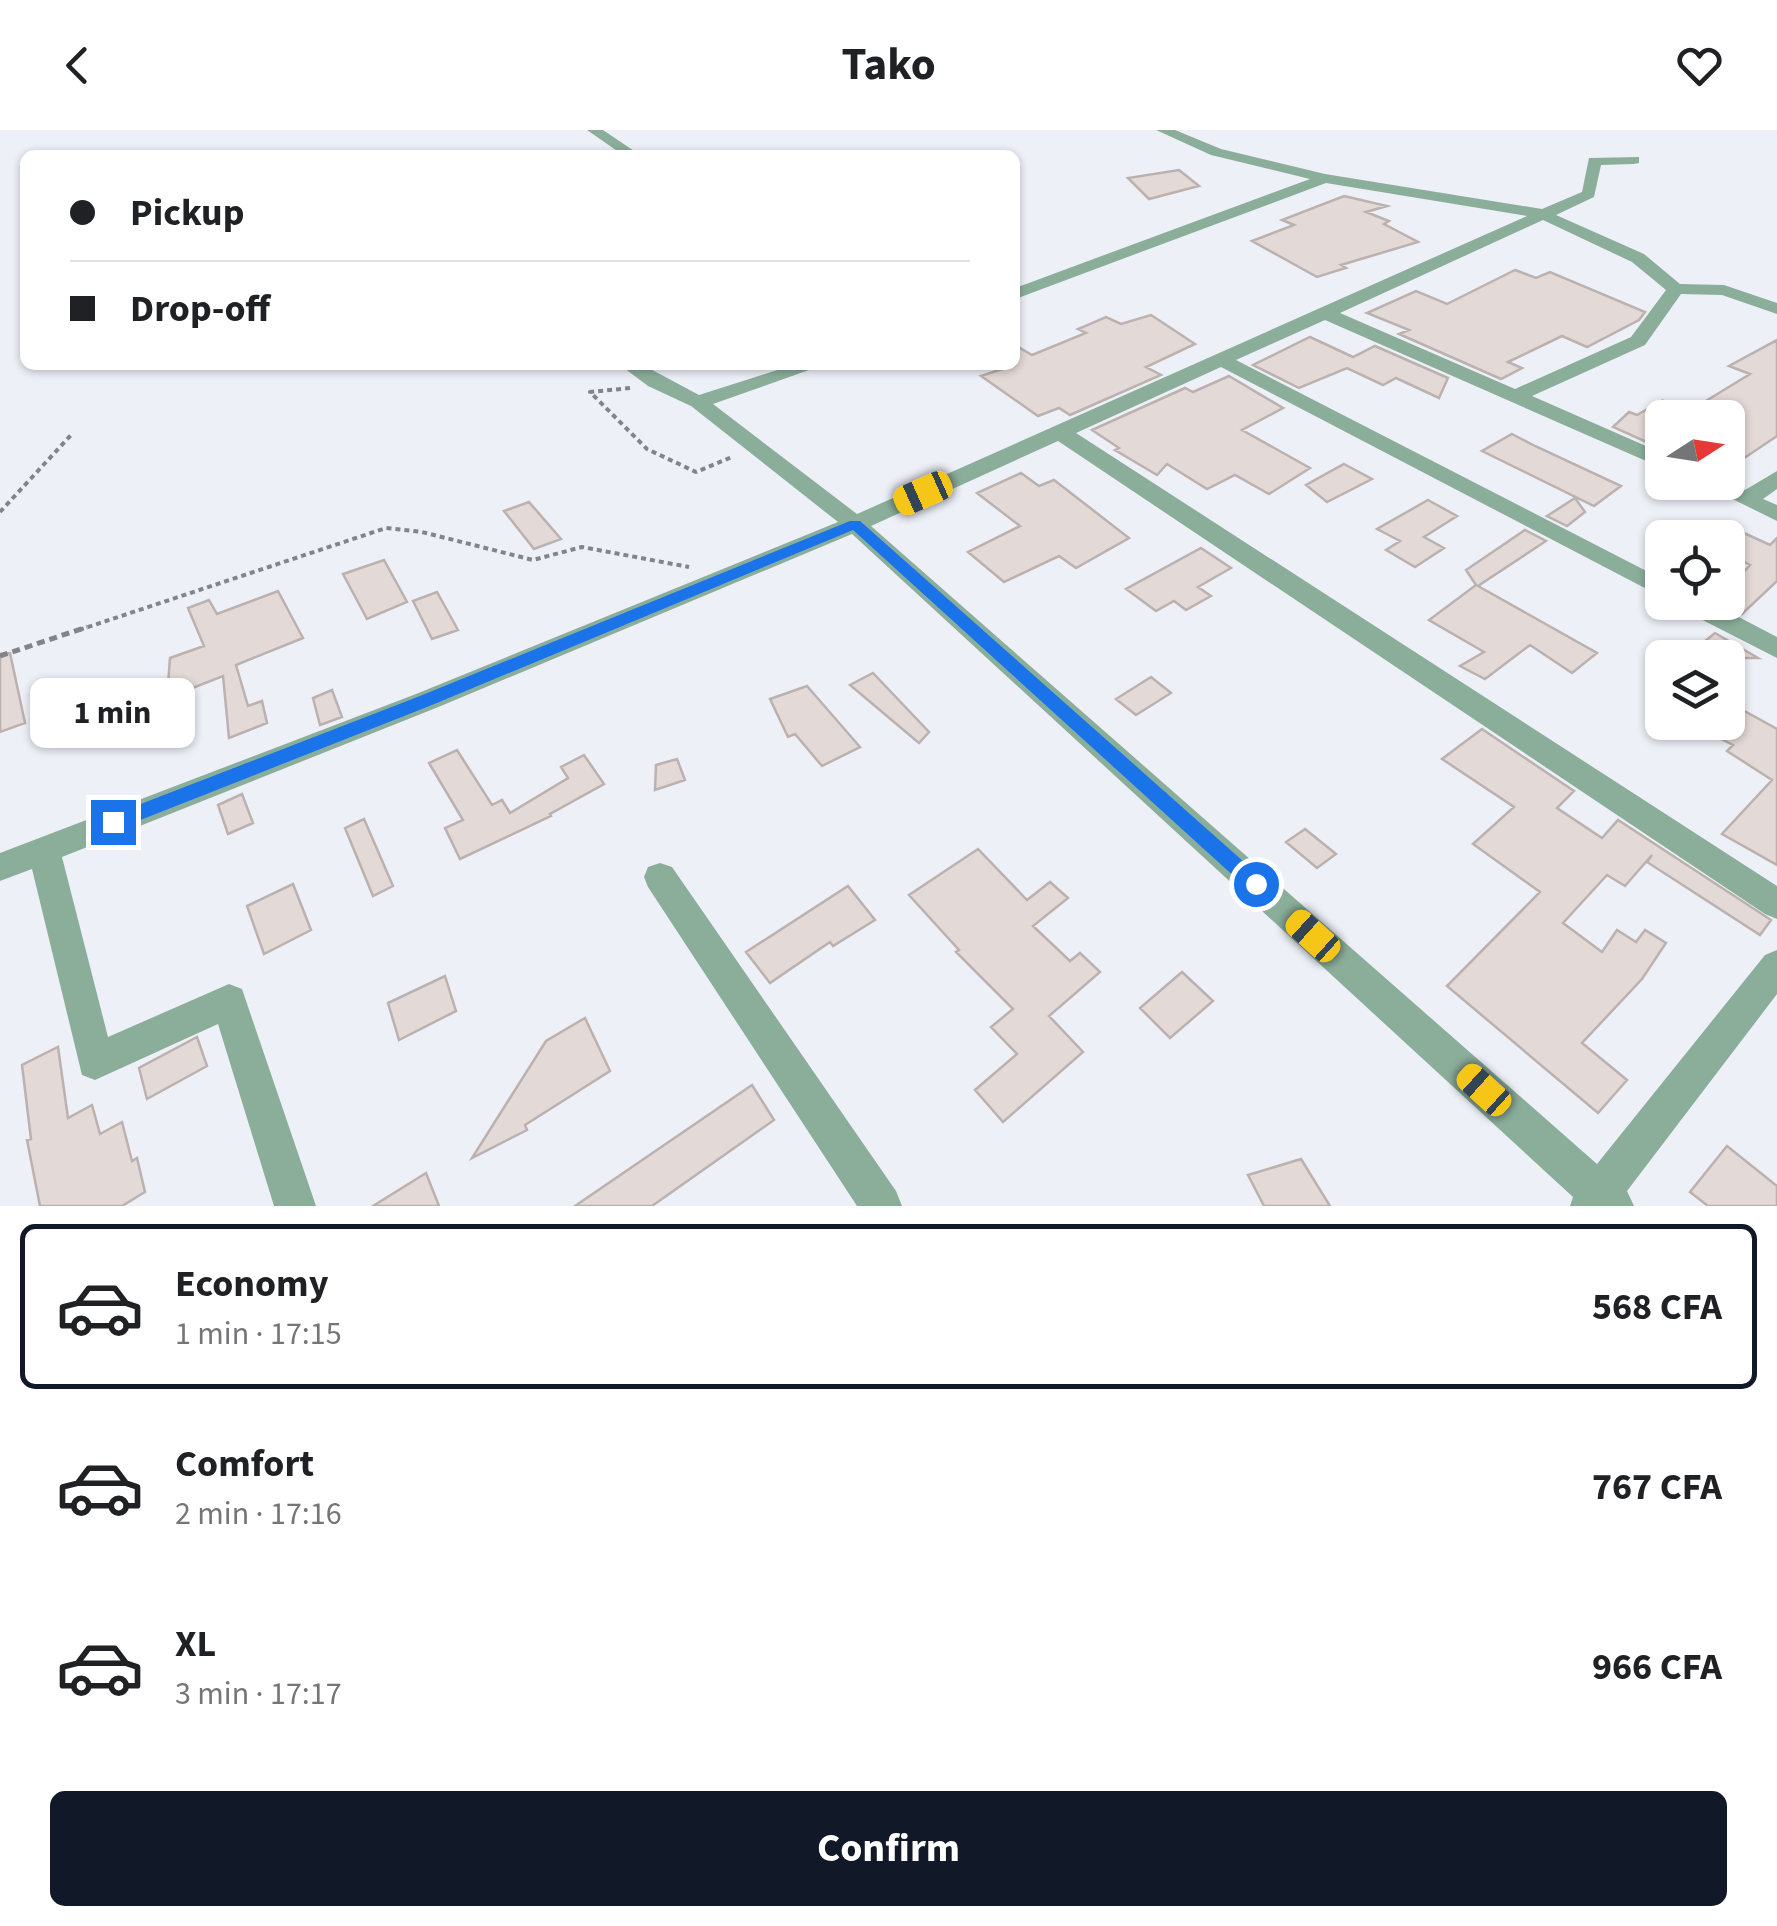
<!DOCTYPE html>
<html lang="en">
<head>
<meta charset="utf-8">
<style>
	body { margin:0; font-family:"Source Sans 3",sans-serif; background:#f6f6f6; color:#202124; height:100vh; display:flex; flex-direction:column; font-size:38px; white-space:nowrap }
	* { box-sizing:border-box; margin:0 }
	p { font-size:32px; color:#757577 }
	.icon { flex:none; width:55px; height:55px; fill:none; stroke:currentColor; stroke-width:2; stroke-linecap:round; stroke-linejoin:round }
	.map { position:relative; height:1076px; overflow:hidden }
	.panel { display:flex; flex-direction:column; background:#fff; flex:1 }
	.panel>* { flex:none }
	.top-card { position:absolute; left:20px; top:20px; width:1000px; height:220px; border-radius:15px; box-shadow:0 2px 8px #0004; display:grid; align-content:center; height:220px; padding:0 50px; background:#fff }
	.needle { width:65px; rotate:78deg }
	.controls { position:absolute; left:1645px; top:270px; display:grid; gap:20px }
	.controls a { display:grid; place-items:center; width:100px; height:100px; border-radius:15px; background:#fff; box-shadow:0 2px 8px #0004; font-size:50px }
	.end { position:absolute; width:45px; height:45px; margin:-22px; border:12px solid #1a73e8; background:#fff; box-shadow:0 0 0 5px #fff }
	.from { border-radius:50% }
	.bubble { position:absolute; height:70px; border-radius:15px; background:#fff; box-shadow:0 2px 8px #0004; font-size:32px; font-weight:700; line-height:70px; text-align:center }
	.car { position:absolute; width:30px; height:60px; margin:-30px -15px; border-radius:12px; box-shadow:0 0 8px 2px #0007; background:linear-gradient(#f5c518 24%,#345 0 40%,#f5c518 0 76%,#345 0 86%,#f5c518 0) }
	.top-card b { display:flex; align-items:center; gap:35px; height:95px; font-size:38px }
	.top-card b+b { border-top:2px solid #e0e0e0 }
	.top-card i { width:25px; height:25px; background:#202124 }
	ul { padding:18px 0 0; list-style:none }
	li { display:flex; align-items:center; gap:30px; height:165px; margin:0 20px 15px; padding:0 30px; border:5px solid transparent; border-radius:15px }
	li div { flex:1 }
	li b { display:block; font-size:38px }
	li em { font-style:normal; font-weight:700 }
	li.on { border-color:#111827 }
	li>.icon { width:90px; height:90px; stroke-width:1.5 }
	.primary-button { display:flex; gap:20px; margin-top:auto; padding:20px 50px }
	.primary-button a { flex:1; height:115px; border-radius:15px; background:#111827; color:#fff; font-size:40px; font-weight:700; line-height:115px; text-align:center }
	header { display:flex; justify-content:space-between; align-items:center; height:130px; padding:0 50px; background:#fff; font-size:45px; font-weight:700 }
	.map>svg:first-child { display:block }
	.building { fill:#e3d9d6; stroke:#bbb1af; stroke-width:2.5 }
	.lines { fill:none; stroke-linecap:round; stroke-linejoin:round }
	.path-far1 { stroke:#838489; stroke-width:4; stroke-dasharray:5 4; stroke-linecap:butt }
	.path { stroke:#838489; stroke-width:5; stroke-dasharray:8 5; stroke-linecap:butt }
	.minor { fill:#8bae9b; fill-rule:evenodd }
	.route { fill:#1a73e8 }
</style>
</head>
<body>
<header><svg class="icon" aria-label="back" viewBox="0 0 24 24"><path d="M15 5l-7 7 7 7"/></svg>Tako<svg class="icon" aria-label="heart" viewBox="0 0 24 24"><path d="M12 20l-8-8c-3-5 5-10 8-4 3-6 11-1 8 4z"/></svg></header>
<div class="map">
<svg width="1777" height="1076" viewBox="0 0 1777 1076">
	<rect width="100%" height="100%" fill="#eef0f8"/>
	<path class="building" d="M1179,40l20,16 -50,13 -21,-21z
		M1344,66l43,10 -21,6 23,9 -5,3 34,18 -77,23 5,3 -29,9 -65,-36 42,-16 -12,-5z
		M1515,140l21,8 14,-6 95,40 -6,8 -52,27 -25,-11 -54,26 14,6 -21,11 -102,-45 10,-4 -42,-17 49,-22 31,13z
		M1151,185l44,29 -49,23 15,8 -91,40 -11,-7 -21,8 -57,-40 34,-11v-20l17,10 54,-22 -8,-4 28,-12 15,7z
		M1310,207l43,20 22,-11 73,32 -9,20 -43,-20 -13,7 -36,-17 -48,20 -46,-23z
		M1777,210v96l-49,33v-51h-50l72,-44 -21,-8z
		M1229,246l54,32 -41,22 68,38 -41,26 -34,-19 -28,14 -40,-25 -10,11 -42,-25 4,-2 -27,-18 93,-42 8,4z
		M1662,271v48l-49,-22 16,-15 8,3z
		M1512,304l23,12 86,40 -27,20 -112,-55z
		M1344,334l28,15 -45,23 -21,-17z
		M1021,343l18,13 15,-6 75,58 -53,30 -17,-12 -55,26 -36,-30 52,-26 -43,-33z
		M1575,368l10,14 -18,14 -20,-10z
		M1428,370l29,16 -33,21 20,11 -29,19 -29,-17 14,-9 -23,-12z
		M529,372l32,37 -27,10 -30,-38z
		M1525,400l21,11 -68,45 119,67 -25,20 -42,-28 -45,34 -25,-13 24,-14 -55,-32 47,-35 -10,-15z
		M1744,403l26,12 7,-7v43l-35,33 -14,-7v-18l22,-24 -22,-12v-12z
		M1201,418l30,20 -33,19 13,9 -25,14 -12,-9 -18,10 -30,-22z
		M384,430l23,42 -40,17 -24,-45z
		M278,461l25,47 -67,27 12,41 14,-5 5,22 -38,15 -6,-62 -56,22 3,-40 34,-12 -16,-38 21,-8 8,14z
		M437,462l21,38 -26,9 -19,-38z
		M1715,503l43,25h-74z
		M10,523l15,70 -25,9v-78z
		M873,543l56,59 -10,11 -69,-58z
		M1151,547l20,16 -35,22 -20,-16z
		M807,556l53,61 -38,19 -27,-32 -7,3 -18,-38z
		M332,560l10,27 -22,8 -7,-27z
		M1728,572l49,27v136l-55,-31 50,-54 -45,-29 6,-6 -45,-23h40z
		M1482,599l92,62 -17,17 45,30 16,-18 153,100 -11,15 -113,-73 5,-7 -27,31 -18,-11 -44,48 39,29 15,-22 19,12 9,-12 21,13 -24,36 -60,64 45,37 -29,33 -151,-127 93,-94 -67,-48 41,-37 -72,-48z
		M457,620l35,55 10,-5 8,13 58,-35 -7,-11 23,-12 20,29 -54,30 1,2 -91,43 -15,-31 18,-8 -34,-57z
		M677,629l8,21 -30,10 1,-25z
		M242,664l11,29 -25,11 -10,-29z
		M364,689l29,67 -20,10 -28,-68z
		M1305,699l31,25 -19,14 -31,-26z
		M978,719l49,51 23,-18 18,16 -35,28 37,35 10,-8 20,19 -51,44 34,36 -80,70 -28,-32 42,-36 -26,-27 22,-18 -57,-57 3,-2 -50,-55z
		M293,754l18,46 -47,24 -17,-48z
		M848,756l27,34 -42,26 -3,-4 -60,41 -24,-31z
		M1182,842l31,29 -43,37 -30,-30z
		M445,846l11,35 -57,29 -11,-37z
		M585,888l25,53 -85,54 2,5 -55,28 74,-117z
		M197,907l10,29 -60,33 -8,-31z
		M58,917l10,71 24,-13 8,29 22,-12 10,39 5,-3 8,34 -23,14h-82l-13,-66 4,-1 -9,-74z
		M752,955l22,35 -122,86h-77z
		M1727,1016l50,40v20h-69l-18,-14z
		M1301,1029l29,47h-66l-16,-31z
		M426,1043l13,33h-66z"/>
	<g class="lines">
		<path class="path-far1" d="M630,258l-40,4 57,57 49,23 36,-15
			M0,382l71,-77
			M79,500l307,-102 36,4 111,28 49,-13 107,20"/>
		<path class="path" d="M0,526l87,-29"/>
		<path class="minor" d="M587,0h16l37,25h-17z
			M1156,0h19l46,19 104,25 217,35 40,-17 7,-34 50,-1v6l-5,1 -33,1 -7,32 -38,18 88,39 36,30 44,1 53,18v11l-55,-19 -41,-1 -36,51 -113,51 130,57v15l-337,-148 -89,40 426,219v18l-441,-230 -145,66 701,453v33l-12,-5 -707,-473 -187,85 726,638 168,-209 12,-5v44l-150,197 7,15h-64l3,-9 -721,-663 -416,174 -374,149 46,180 121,-53 13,5 74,217h-42l-56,-182 -123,56 -13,-5 -50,-206 -32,12v-28l416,-159 422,-172 -147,-116 -43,-20 -28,-21h23l56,30 94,-30h30l-110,39 144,110 670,-298 -201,-33 -311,116v-11l295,-109 -99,-24zM1543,90l89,42 34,28 -35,47 -116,52 -175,-76z
			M1777,341v18l-14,10 14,6v16l-79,-39h30l17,8z
			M1675,472h35l67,35v21l-98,-50z
			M660,733l12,4 224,324 6,15h-45l-209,-319 -4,-10 4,-10z"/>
	</g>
	<path class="route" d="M850,391h10l402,357v12h-13l-396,-360 -421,175 -312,123 -7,2 -9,-8 3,-5 313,-121z"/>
</svg>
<div class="controls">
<a><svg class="needle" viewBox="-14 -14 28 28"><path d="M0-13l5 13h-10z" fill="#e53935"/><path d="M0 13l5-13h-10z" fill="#757577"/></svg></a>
<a><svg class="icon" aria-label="locate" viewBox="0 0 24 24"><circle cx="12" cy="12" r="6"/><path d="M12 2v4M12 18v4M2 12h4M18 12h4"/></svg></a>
<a><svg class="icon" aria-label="layers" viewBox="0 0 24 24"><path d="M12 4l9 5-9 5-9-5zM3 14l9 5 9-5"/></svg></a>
</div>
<i class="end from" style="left:1256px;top:754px"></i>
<i class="end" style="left:113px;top:692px"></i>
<div class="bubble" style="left:30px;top:548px;width:165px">1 min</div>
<i class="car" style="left:923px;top:363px;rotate:246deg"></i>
<i class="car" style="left:1313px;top:806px;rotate:312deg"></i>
<i class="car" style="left:1484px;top:960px;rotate:312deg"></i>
<div class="top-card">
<b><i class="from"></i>Pickup</b>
<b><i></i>Drop-off</b>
</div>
</div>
<section class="panel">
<ul>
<li class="on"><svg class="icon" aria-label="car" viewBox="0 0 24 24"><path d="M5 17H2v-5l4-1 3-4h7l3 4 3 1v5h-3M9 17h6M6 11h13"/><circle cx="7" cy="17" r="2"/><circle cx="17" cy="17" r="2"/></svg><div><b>Economy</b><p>1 min · 17:15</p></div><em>568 CFA</em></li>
<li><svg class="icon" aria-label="car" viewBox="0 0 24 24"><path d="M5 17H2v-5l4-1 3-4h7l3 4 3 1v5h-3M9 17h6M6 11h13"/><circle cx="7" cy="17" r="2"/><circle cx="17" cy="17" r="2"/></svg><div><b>Comfort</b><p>2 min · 17:16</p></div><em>767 CFA</em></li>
<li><svg class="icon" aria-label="car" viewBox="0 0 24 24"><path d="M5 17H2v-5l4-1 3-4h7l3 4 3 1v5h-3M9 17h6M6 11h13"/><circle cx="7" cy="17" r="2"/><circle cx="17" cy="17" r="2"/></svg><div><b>XL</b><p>3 min · 17:17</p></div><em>966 CFA</em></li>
</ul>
<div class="primary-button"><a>Confirm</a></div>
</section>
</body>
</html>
